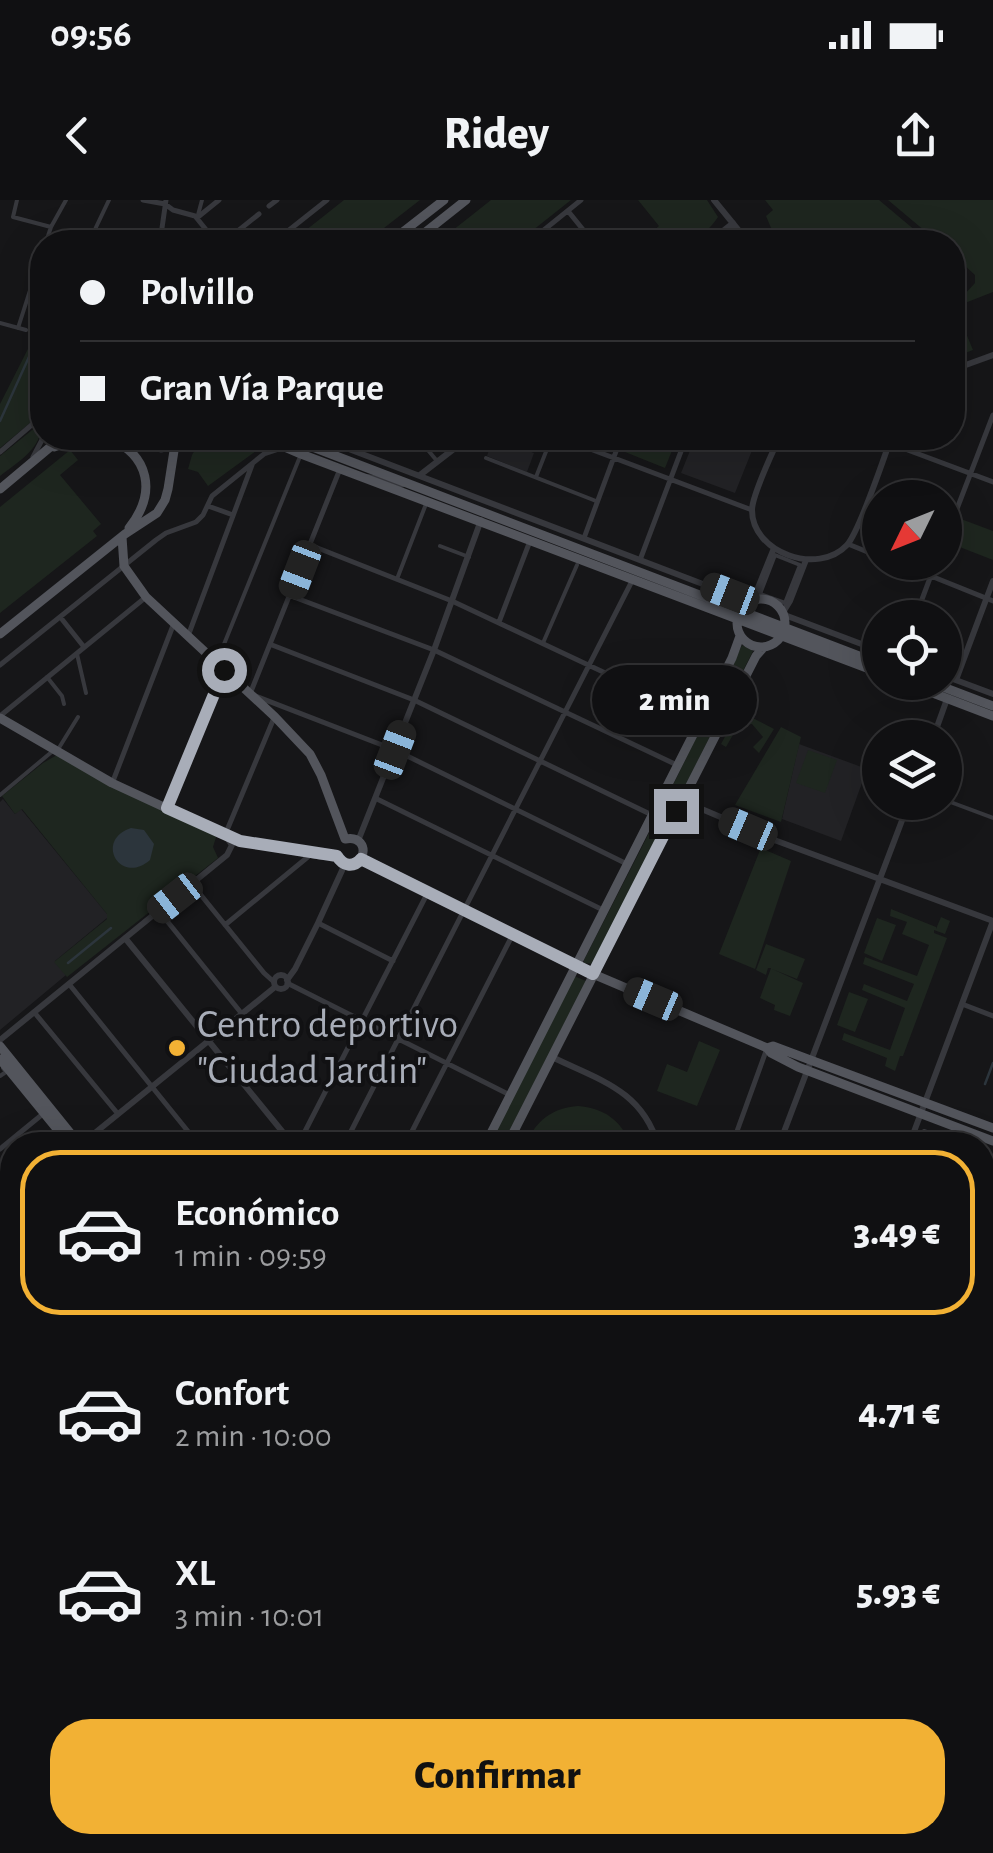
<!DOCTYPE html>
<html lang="es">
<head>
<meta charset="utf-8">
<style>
	body { margin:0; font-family:"Alegreya Sans",sans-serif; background:#1e1e20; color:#f1f3f6; height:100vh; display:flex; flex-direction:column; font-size:38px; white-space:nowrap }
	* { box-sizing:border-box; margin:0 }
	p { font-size:32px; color:#9c9d9f }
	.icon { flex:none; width:55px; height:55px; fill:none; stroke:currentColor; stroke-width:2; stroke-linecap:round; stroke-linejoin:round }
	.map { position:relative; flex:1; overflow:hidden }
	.details { position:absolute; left:0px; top:932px; width:995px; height:722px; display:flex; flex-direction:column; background:#101012; border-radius:40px 40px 0 0; box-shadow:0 10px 40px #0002,0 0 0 2px #303032 }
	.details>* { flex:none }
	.guide { position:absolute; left:30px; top:30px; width:935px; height:220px; border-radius:40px; box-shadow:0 10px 40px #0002,0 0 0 2px #303032; display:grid; align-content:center; height:220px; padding:0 50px; background:#101012 }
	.needle { width:65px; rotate:227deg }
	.controls { position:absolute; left:862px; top:280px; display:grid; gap:20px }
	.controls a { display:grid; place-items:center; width:100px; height:100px; border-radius:50%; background:#101012; box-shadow:0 10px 40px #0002,0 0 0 2px #303032; font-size:50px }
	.end { position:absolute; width:45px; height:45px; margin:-22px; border:12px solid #a8adb8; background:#111; box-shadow:0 0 0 5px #111 }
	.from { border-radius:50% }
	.bubble { position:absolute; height:70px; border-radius:35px; background:#101012; box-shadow:0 10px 40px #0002,0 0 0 2px #303032; font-size:32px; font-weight:800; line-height:70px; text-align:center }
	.car { position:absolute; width:30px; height:60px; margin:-30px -15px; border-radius:12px; box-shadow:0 0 8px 2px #0007; background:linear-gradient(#222 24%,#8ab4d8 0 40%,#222 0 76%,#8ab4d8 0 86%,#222 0) }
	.guide b { display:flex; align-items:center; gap:35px; height:95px; font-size:38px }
	.guide b+b { border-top:2px solid #303032 }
	.guide i { width:25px; height:25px; background:#f1f3f6 }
	ul { padding:18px 0 0; list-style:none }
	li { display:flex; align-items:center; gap:30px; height:165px; margin:0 20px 15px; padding:0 30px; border:5px solid transparent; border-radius:40px }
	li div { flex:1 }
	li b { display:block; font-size:38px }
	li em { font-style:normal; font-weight:800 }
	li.current { border-color:#f2b134 }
	li>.icon { width:90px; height:90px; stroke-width:1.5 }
	.cta { display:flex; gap:20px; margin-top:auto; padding:20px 50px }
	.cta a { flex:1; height:115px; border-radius:40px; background:#f2b134; color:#111; font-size:40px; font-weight:800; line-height:115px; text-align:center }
	.status { display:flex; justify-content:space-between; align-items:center; height:70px; padding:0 50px; background:#101012; direction:ltr }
	.status svg { height:28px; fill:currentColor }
	header { display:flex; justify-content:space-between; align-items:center; height:130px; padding:0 50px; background:#101012; font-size:45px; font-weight:800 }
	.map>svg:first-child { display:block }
	.built { fill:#222225 }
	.green { fill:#1e261f }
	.water { fill:#2c353c }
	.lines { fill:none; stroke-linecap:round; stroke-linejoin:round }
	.stream { stroke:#2c353c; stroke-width:2.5 }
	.pedestrian { stroke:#37383d; stroke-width:4 }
	.minor { stroke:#37383d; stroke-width:5 }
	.tertiary { stroke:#37383d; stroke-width:6 }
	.secondary { stroke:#45474d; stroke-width:8 }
	.primary { stroke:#53555c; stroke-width:9 }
	.rail { stroke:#4a4c52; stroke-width:2.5; stroke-dasharray:12 10; stroke-linecap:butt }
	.route { stroke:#a8adb8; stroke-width:12 }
	.poi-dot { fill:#f2b134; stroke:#111113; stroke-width:4 }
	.labels { text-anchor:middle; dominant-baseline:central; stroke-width:8; stroke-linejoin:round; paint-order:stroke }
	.poi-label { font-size:40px; fill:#a8adb8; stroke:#111113; text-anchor:start }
</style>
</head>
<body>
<div class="status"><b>09:56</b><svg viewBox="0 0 49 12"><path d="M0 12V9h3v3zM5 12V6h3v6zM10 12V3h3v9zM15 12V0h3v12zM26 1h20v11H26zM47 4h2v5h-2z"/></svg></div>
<header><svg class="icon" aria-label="back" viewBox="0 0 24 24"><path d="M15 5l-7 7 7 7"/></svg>Ridey<svg class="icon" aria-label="share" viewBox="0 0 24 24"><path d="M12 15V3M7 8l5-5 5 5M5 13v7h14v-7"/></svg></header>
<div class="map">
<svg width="993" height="1653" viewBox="0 0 993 1653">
	<rect width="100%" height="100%" fill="#161618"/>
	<path class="built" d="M493,238l41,15 -7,19 -40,-16z
		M695,238h62l-22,55 -54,-20z
		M799,544l68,25 -26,72 -59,-22z
		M3,599l12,15 6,-5 86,105v4l-52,43 11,14 -66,55v-228z
		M982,1116l11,4v121h-10z"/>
	<path class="green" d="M344,0h76l-54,42h-75z
		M491,0h80l-53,42h-80z
		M638,0h69l11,17c-19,28 -37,26 -67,25l-5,-5 13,-11z
		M765,0h114l50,42h-152l-11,-26 7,-6z
		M888,0h105v92l-28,11 -7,9 5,18 -3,2 5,-1 8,19 -8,3 -8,-20 -4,1 -1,-26 23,-25v-8l-22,-20 -1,-13h-14z
		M33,139l9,5v69l-42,35v-44z
		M42,222c0,27 -23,39 -42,54v-20z
		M202,238h58l3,8 -55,40 -10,-14 -10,-3 4,-14z
		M630,238h47l-12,30 -40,-16z
		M70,250l8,10 -18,15 41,49 -8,7 4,5 -97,77v-106z
		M961,319l32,12v29l-41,-16z
		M742,445l11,6 -72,143 -3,1 -8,-4z
		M739,511l35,18 -15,24 -6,-6 10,-10 -11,-13 -14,2 -12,21 -5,-3z
		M781,527l20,10 -20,85 -46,-17z
		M808,550l29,10 -12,33 -29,-10z
		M57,555l160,79 -4,13 5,11 -151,119 -13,-15 53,-43v-5l-85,-105 -7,5 -13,-18 41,-33z
		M667,598l8,4 -1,3 -80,159 -10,-1v-3z
		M763,649l28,12 -36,108 -36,-15 41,-104z
		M891,709l45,18v2l5,-12 9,4 -5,13 -11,-4v3l13,5 -44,118h-3l-5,15 -10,-5 2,-8 -45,-18 2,-7 46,17 15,-42 -43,-18 2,-6 43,17 7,-17 -51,-20 2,-7 52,19 12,-31 -27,-11 5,-12 -17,-6z
		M877,718l19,7 -14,36 -18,-8z
		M766,744l39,15 -8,20 -25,-10 31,14 -13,33 -16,-6 1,-5 -15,-7 11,-30h-3l-2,7 -10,-5z
		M574,776l12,5 -84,164h-13z
		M849,792l19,7 -13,33 -18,-7z
		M699,841l21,9 -23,56 -40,-15 10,-27 20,8z
		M578,906c26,2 43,14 53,39h-105c9,-24 26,-37 52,-39z"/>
	<path class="water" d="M131,628l13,2 10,14 -4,16c-30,26 -56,-20 -19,-32z"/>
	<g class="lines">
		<path class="stream" d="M0,221l33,-73
			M68,763l43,-35
			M985,884l8,-21"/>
		<path class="pedestrian" d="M17,0l-4,17 38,10
			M198,15l4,-15
			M46,42l5,-15 15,-27
			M89,42l20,-42
			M0,123l26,7
			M18,128l24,-75
			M32,132l10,6
			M418,238l19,23
			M486,258l110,43
			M536,277l13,-33
			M440,346l29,11
			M775,355l25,10 -15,38 -25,-9z
			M397,379l29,-75
			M543,443l34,-78
			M77,454l9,39
			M218,459l81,-200
			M47,477l15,19 2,8
			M57,551l21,-34
			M0,595l54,-45
			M945,600l48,18
			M0,876l6,-4 -3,-4
			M919,945l5,-14 38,14
			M982,953l11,4
			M982,997l11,-28
			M983,1027l10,3
			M0,1033l12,2"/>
		<path class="minor" d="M143,0l22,4 8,6 22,6 21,26
			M269,6l8,-6
			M568,11l25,31
			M198,17l21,-17
			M160,42l6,-42
			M224,42l35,-28
			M274,42l53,-42
			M529,42l52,-42
			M561,238l191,72
			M889,243l104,39
			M0,252l42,-36
			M33,257l10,-19
			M340,269l-90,225 145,56 232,114
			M208,306l25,9
			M584,338l37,-100
			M945,340l48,-125
			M848,344l32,13
			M310,345l142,56 249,117
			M640,360l46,-122
			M896,362l97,39
			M291,396l143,54 243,115
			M61,418l23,29
			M915,418l21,-56
			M499,422l31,-81
			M188,436l64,-171
			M272,445l142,55 238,115
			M0,465l156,-125 10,-7 30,-11 7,-7 9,-19 52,-42 18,-6
			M0,516l146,-119
			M113,581l61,-158
			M377,599l226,111
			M167,608l57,-138
			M225,635l49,-117
			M192,684l72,89 10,9
			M159,711l83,103
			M318,723l75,38
			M225,725l84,-69
			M287,783l223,112
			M69,784l130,161
			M962,804l31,12
			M34,812l84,102
			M300,941l128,-249
			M344,945l288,-564
			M405,945l108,-211
			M732,945l34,-94
			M0,949l44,-36
			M982,1027l11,-27
			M0,1065l12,-16
			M0,1071l12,3
			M0,1107l12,4
			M982,1107l11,4
			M0,1343l12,16
			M982,1356l11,14
			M982,1414l11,-14
			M0,1424l12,-19
			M0,1470l12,13
			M982,1486l11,3
			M0,1532l12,-26
			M982,1575l7,-23 4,-2
			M0,1585l12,8
			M93,1642l20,11
			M249,1642l21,11
			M286,1642l21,11
			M444,1642l22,11
			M641,1642l9,11
			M679,1642l21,11
			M65,1653l5,-11
			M209,1653l5,-11
			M466,1653l7,-11
			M559,1653l7,-11
			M666,1653l5,-11
			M961,1653l3,-11"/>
		<path class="tertiary" d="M714,0l26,32 5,10
			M709,42l24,-19
			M952,170l41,-15
			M320,238l430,164
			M779,238c-7,16 -27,57 -27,72 0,43 66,66 95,35 12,-13 37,-87 44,-107
			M420,275l48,-37
			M365,277c14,-1 27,11 40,7
			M806,360l-16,41 -8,13 98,37
			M753,400l21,-52
			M945,476l48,18
			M956,480l37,-99
			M933,538l14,-39
			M664,593l113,48 216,80
			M358,641l76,-191 47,-130
			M125,738l165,203
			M274 782a7 7 0 1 1 14 0a7 7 0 1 1-14 0Z
			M287,780l8,-11 23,-46 27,-59
			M0,840l227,-185 5,-10 -6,-9
			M552,857c47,23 90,33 106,88
			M80,945l195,-158
			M287,945l8,-6 8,6
			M779,945l130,-343
			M909,945l84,-224
			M122,1653l6,-11
			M151,1653l6,-11"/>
		<path class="secondary" d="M372,1653l8,-11"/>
		<path class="primary" d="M390,42l54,-42
			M413,42l53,-42
			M108,238c42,17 49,55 21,90
			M148,238c5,11 17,13 26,4
			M264,238l37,16 579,219
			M289,238l591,226
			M54,247l27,-9
			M0,289l61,-51
			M122,337l2,29 22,31 129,120 35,37 11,21 24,64
			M737 423a24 24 0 1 1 48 0a24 24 0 1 1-48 0Z
			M0,434l125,-100 32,-21 8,-13 3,-11 8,-51
			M904,482l89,34
			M930,482l63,24
			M0,518l112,65 121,56 87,16 17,1
			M345,639c14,-3 22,7 16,20
			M337,656c6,11 16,12 24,3
			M361,659l232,115 174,74 4,5 27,14 195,74
			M0,846l80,99
			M767,848l6,-2 32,12 188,70
			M0,859l70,86
			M485,945l247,-487 8,-22
			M507,945l249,-489 8,-9
			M0,1124l12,4
			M982,1252h11
			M982,1275l11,6
			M982,1289l11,5
			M0,1302l12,2
			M796,1642l39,11
			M137,1653l6,-11"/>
		<path class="rail" d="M982,1526l11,3"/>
	</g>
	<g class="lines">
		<path class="route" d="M224,470l-57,138 73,33 97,15c6,10 16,12 24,3l232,115 83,-163"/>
	</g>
	<circle class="poi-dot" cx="177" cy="848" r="10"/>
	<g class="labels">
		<g class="poi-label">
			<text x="197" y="825">Centro deportivo<tspan x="197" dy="46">"Ciudad Jardin"</tspan></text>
		</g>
	</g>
</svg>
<div class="controls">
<a><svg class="needle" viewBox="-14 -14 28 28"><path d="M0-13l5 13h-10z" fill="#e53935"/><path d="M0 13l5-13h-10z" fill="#9c9d9f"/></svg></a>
<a><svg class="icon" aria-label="locate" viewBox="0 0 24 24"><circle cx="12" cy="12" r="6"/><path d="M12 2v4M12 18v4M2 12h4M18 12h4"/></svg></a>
<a><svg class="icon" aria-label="layers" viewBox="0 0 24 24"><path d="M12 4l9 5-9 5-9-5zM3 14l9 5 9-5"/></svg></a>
</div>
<i class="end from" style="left:224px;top:470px"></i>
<i class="end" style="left:676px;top:611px"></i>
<div class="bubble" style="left:592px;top:465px;width:165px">2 min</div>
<i class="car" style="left:300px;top:370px;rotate:201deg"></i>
<i class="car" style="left:730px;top:394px;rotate:291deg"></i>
<i class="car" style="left:395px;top:550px;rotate:21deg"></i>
<i class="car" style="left:748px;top:629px;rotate:293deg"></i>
<i class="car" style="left:175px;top:698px;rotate:232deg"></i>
<i class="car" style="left:653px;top:799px;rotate:293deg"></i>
<div class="guide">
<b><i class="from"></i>Polvillo</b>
<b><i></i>Gran Vía Parque</b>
</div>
<section class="details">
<ul>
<li class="current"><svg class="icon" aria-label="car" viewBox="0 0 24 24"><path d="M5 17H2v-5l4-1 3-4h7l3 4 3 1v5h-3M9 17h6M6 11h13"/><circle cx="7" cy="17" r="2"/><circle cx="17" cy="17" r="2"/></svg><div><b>Económico</b><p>1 min · 09:59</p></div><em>3.49 €</em></li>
<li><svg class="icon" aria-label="car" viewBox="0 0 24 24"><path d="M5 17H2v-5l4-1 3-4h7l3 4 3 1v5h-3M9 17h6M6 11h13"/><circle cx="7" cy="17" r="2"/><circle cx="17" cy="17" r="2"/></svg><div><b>Confort</b><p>2 min · 10:00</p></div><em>4.71 €</em></li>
<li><svg class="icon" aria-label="car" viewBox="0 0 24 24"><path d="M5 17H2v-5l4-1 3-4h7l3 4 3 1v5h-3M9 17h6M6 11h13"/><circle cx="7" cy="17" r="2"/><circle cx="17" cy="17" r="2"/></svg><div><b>XL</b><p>3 min · 10:01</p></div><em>5.93 €</em></li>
</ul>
<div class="cta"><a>Confirmar</a></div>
</section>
</div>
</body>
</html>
